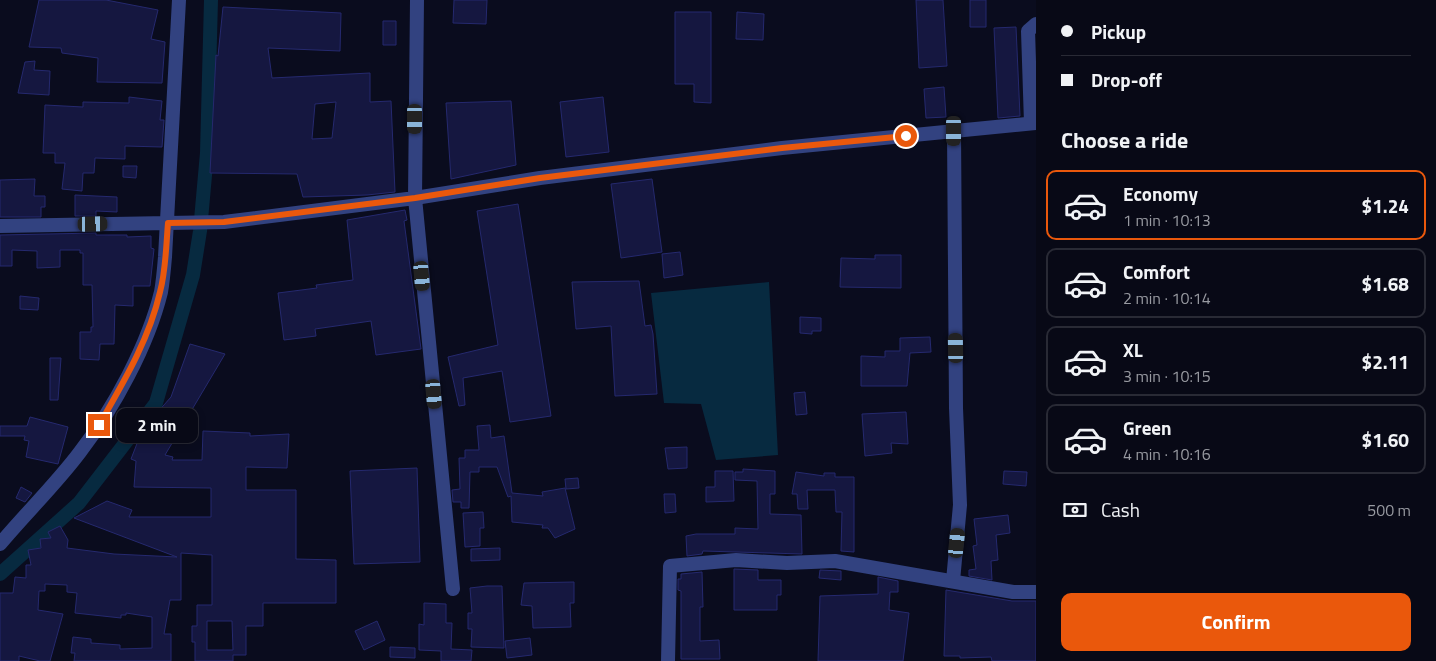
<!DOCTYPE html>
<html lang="en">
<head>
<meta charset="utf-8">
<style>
	body { margin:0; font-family:"Titillium Web",sans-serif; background:#11121f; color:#f1f3f6; height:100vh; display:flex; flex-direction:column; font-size:19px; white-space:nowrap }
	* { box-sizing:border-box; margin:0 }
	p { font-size:16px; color:#989aa1 }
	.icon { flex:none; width:28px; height:28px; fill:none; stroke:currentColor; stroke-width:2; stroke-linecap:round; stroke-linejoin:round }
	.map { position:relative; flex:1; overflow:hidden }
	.sheet { display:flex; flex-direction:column; background:#080916; width:400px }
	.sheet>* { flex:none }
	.guide { display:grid; align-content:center; height:110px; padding:0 25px; background:#080916 }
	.end { position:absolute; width:22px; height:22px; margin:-11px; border:6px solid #ea580c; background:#fff; box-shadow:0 0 0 2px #fff }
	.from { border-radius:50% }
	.bubble { position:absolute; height:35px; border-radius:10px; background:#080916; box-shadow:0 2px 8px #0003,0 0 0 1px #292a35; font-size:16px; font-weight:700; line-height:35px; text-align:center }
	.car { position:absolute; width:15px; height:30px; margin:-15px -8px; border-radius:6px; box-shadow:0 0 4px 1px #0007; background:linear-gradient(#222 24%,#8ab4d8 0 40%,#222 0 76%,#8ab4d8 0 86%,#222 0) }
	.guide b { display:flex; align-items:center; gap:18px; height:48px; font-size:19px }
	.guide b+b { border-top:1px solid #292a35 }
	.guide i { width:12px; height:12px; background:#f1f3f6 }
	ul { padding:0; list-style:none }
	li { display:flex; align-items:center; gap:15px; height:70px; margin:0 10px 8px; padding:0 15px; border:2px solid #292a35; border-radius:10px }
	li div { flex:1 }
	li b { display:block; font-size:19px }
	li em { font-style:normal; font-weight:700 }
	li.active { border-color:#ea580c }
	li>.icon { width:45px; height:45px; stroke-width:1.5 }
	h2 { padding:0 25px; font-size:22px; line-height:60px }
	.pay { display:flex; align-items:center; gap:12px; height:55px; padding:0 25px; font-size:19px }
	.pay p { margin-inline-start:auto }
	.primary-button { display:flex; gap:10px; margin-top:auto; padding:10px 25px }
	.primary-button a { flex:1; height:58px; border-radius:10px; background:#ea580c; color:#fff; font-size:20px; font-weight:700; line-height:58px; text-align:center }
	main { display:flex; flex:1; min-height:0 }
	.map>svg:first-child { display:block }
	.water { fill:#072a40 }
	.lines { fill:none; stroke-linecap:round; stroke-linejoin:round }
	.canal { stroke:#072a40; stroke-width:14 }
	.building { fill:#151740; stroke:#25296e; fill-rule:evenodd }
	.minor { stroke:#324280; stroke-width:14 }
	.route { stroke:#ea580c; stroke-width:6 }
</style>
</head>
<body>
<main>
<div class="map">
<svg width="1036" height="661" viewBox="0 0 1036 661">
	<rect width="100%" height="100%" fill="#0a0c1e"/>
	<path class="water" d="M769,282l9,173 -62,5 -15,-56 -37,-1 -13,-110z"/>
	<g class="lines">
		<path class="canal" d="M0,574l79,-71 77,-100 37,-128 7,-44 7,-78 4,-153"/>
	</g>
	<path class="building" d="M39,0h67l52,10 -7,29 14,3 -3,41 -65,-1 1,-24 -36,-5 -1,-5 -32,-1z
		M454,0h33l-1,24 -33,-1z
		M916,0h27l4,66 -28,2z
		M970,0h16v27h-16z
		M223,7l118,6 -1,38 -72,-3 4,30 98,-5v29l21,-1 4,91 -28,3 -64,2 -6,-23 -87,-1 6,-118 2,1zM336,102l-4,36 -20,1 3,-35z
		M675,12h36v91l-17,-1v-18h-19z
		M737,12l27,2 -1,26 -27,-1z
		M383,21h13v24h-13z
		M1016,27l4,89 -22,2 -4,-90z
		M35,61l-1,9 16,1 -1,24 -31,-2 7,-31z
		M944,87l2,30 -20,1 -2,-29z
		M129,97l33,4 -2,19h4l-2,27 -37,-1v13l-30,-1 -1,15h-11l-1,18 -20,-2 3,-26h-10v-10h-12l2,-48 38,2v-5l46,1z
		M603,97l6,55 -43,5 -6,-55z
		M511,101l5,64 -65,14 -5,-76z
		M123,166h14l-1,12 -13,-1z
		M35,179l-1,17h11v11h-4v10h-41v-37z
		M652,179l10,73 -41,6 -10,-74z
		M75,195l42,2v15l-21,-1v5h-21z
		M518,204l33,212 -41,6 -8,-51 -39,7 2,27 -6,1 -11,-49 50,-12 -21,-134z
		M405,210l2,10 -3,1 17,128 -45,6 -5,-34 -56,8 1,7 -32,4 -6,-47 39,-5 -1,-3 37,-5 -6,-60z
		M96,233v2h31v2l24,-1v12l3,1 -4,37h-17v20l-18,-1 -1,39h-14l-1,16 -19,-1v-27h11v-5h2l-1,-42h-9v-32h-3v-3h-20v17l-23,1v-17l-25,-1v16h-12v-31z
		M680,252l3,23 -19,3 -2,-24z
		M875,255h26v33l-61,-1 1,-29 34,1z
		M639,281l6,45 6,-1 2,9 4,60 -42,2 -4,-70 -35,3 -4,-47z
		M20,296l19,2 -1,12 -18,-1z
		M800,317l21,1v13h-9v3l-12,-1z
		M930,337l1,15 -21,1 -3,33h-46v-30l24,1v-6h15v-13z
		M190,344l35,10 -60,101 8,2 -1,3h30l1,-29 47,2v3l39,-2 -2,34 -41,-1v23h50v69l40,1v43h-73v23h-17v29h-13v6h-38v-19h-3v-16h5v-21h15v-50l-31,-2v47h-11l-6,34h7v27h-97l1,-8h-4l2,-16 18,2v4l29,2v4l32,-1v-31l-26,-4v2h-5v3l-46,-5 2,-20 -10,-1v-7l-22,-1v7h-6l-1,19 25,4 -13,47h-10l-21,-5v5h-19v-68h13l2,-16 11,1v-13h5l-3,-15 13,-2 -1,-9 11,-1 -3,-6 12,-6 8,14 -1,8 47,6 63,3 -103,-39 33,-17 25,9 -3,7h82v-29l-77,-1 2,-26 -5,-2 7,-18 -4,-2 37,-42zM207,621h25l1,29h-26z
		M50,358h11l-3,42h-8z
		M805,392l2,22 -11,1 -2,-22z
		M906,412l2,32 -17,-1 1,10 -27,3 -3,-42z
		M30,417l38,10 -10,37 -32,-7 3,-16 -5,-1 1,-4h-25v-10h27z
		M490,425l1,13 13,-2 8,57 31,3 -1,-4 23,-4 10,41 -20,9 -7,-10h-6l1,-3 -31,-3 -1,-26 -3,1 -11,-30h-18v5h-9l-1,36h-8v-6h-8l-1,-12 8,-1 -1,-31h6v-8h14l-2,-24z
		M687,447v21l-19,1 -3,-21z
		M417,468l3,94 -66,2 -4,-93z
		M743,469l32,2v23h-5v20l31,1 1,39 -99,-3 -1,3 -15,2 -1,-20 10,-2h39v-6l23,1 -1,-48 -22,-1v-8h8z
		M715,471h18l1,30 -28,1v-15h9z
		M1004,471l23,1 -1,14 -23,-2z
		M796,472l28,4v-3h11v4h19v75l-13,-1 1,-39h-6l-1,-22h-28l1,19h-10l-1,-15h-5z
		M578,478l1,10 -13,1 -1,-10z
		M21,487l11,6 -7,9 -9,-4z
		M664,494h11l1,18 -11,1z
		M483,512l1,16h-4v18l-15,1 -2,-34z
		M1008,515l2,18 -14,2 2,25 -7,1 1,19 -23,-4v-6l7,-1 -3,-23 4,-1 -3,-26z
		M500,548v12l-29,1v-12z
		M734,569l24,1v10h23v15h-4v15h-43z
		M820,570l21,1v9l-22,-2z
		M702,572l1,35h-3v34l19,-1 1,19h-39v-68l-3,-1v-11h3v-5z
		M878,577l20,4v11h-8l-1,18 20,3 -6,48h-85l2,-65 58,-2z
		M574,582v21h-4l1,24 -38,1 -1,-22 -11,-1 3,-22z
		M487,586h15l2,62 -33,-1 1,-18h-4v-16h4l-2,-25z
		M946,590l66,11h24v60h-44l-1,-4 -31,1v-2h-16z
		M424,603l22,1v19h6l-1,26 21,1 -1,11h-30v-10l-22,-1v-26l5,1z
		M377,621l8,19 -21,10 -9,-19z
		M530,638l2,17 -25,3 -2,-17z
		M390,647l25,1v10l-25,-1z"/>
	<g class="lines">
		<path class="minor" d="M417,0l-2,198 38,391
			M1031,123l-3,-92 8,-7
			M0,226l224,-4 191,-24 125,-20 242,-30 254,-25
			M0,544c26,-31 56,-60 80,-92 34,-44 68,-107 81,-160 2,-11 3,-23 4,-35l14,-257
			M953,581l7,-76 -4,-97 -2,-277
			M668,661l2,-95 66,-6 51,3 48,-2 178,31h23"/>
	</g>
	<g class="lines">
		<path class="route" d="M99,425c24,-42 50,-85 61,-133 6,-22 6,-46 8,-69l56,-1 191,-24 125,-20 242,-30 124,-12"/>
	</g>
</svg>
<i class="end from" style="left:906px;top:136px"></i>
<i class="end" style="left:99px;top:425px"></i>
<div class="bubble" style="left:116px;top:408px;width:82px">2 min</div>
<i class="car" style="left:415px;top:119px;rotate:180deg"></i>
<i class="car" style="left:954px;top:131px;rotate:180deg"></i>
<i class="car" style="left:93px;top:224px;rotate:89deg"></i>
<i class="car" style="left:422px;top:276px;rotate:175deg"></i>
<i class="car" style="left:956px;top:348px;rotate:359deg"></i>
<i class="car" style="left:434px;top:394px;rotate:175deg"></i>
<i class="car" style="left:957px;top:543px;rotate:6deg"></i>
</div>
<section class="sheet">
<div class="guide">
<b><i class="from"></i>Pickup</b>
<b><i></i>Drop-off</b>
</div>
<h2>Choose a ride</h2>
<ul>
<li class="active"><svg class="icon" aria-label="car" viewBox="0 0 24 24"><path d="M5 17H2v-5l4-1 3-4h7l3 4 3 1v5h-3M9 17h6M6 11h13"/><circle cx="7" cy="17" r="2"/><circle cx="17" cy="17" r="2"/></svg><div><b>Economy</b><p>1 min · 10:13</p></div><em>$1.24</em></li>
<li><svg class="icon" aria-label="car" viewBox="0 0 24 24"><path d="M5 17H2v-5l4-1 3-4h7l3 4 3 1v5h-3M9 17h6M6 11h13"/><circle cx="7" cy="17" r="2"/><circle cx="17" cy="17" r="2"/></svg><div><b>Comfort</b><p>2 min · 10:14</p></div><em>$1.68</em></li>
<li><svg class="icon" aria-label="car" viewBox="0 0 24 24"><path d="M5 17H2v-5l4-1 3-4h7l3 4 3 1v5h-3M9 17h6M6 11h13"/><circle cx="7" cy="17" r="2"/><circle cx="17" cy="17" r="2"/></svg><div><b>XL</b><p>3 min · 10:15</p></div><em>$2.11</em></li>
<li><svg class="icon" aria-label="car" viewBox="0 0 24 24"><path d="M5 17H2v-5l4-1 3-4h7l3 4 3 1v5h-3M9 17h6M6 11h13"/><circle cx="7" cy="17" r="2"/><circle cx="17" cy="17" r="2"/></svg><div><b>Green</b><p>4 min · 10:16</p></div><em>$1.60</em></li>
</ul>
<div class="pay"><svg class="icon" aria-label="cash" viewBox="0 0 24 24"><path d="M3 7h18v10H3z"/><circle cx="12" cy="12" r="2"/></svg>Cash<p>500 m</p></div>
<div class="primary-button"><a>Confirm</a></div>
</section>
</main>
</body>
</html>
